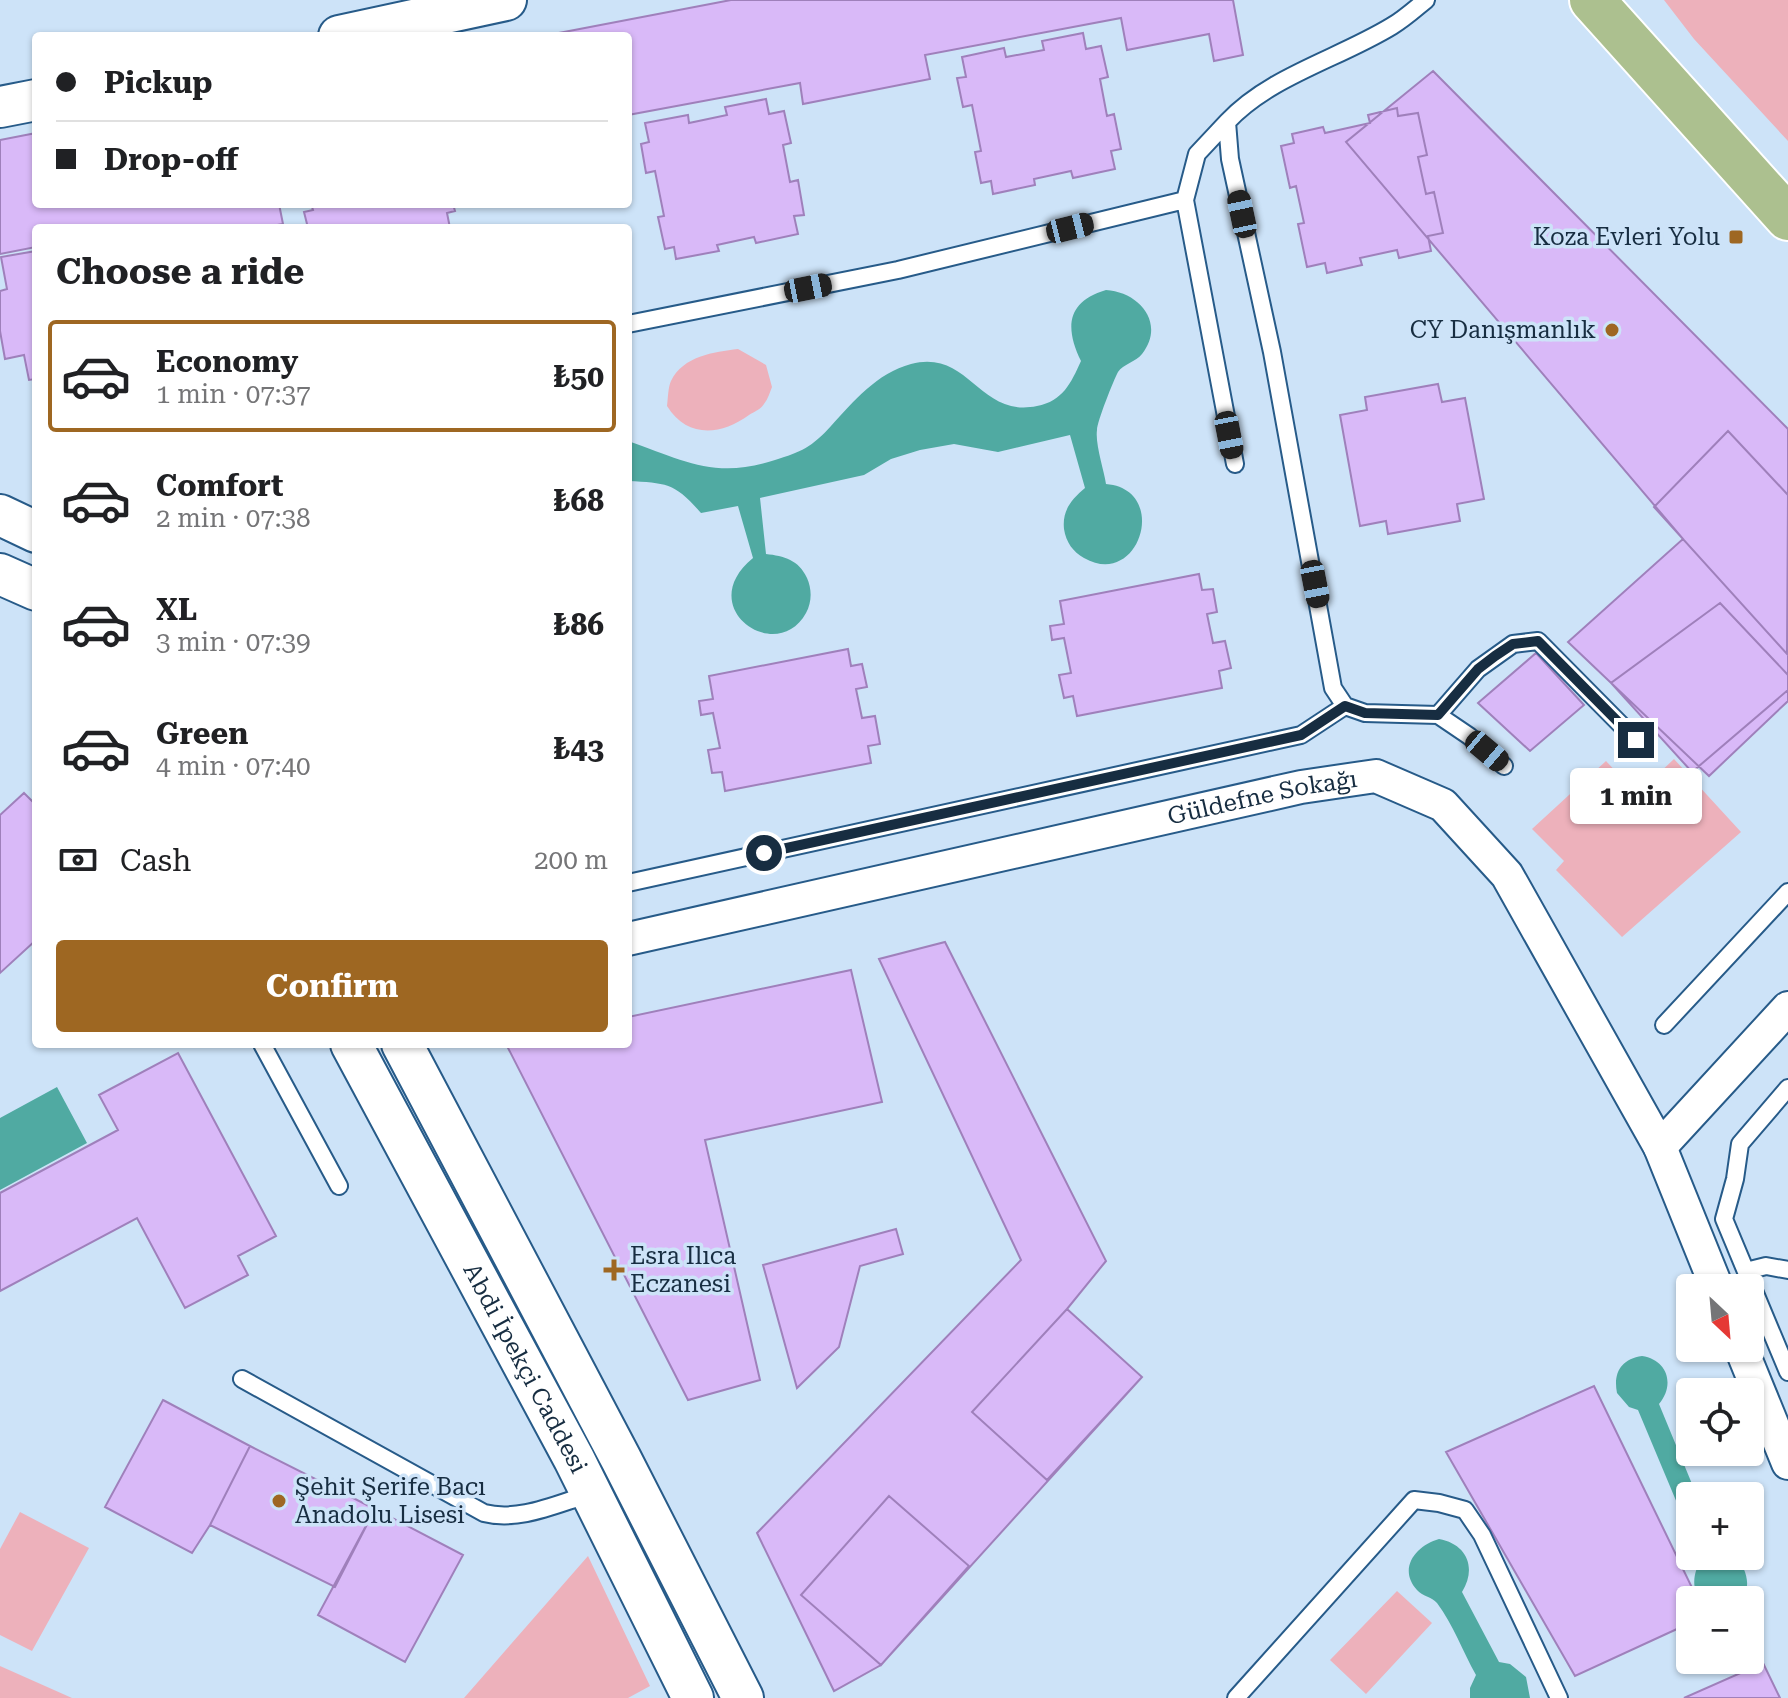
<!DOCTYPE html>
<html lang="en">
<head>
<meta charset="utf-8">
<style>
	body { margin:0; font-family:"Roboto Serif",serif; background:#f6f6f6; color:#202124; height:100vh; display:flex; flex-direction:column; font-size:30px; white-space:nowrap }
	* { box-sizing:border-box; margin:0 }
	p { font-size:26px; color:#757577 }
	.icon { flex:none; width:44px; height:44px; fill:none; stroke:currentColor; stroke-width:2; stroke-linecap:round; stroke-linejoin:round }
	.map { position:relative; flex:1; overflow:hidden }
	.side { position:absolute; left:32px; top:224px; width:600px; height:824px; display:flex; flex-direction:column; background:#fff; border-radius:8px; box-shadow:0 2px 6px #0004 }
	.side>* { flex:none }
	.banner { position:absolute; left:32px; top:32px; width:600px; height:176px; border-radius:8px; box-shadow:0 2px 6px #0004; display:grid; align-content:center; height:176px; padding:0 24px; background:#fff }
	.needle { width:52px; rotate:154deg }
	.fabs { position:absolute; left:1676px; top:1274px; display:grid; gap:16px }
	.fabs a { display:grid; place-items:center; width:88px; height:88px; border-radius:8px; background:#fff; box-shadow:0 2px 6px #0004; font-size:40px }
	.end { position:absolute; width:36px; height:36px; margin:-18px; border:10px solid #172d41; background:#fff; box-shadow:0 0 0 4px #fff }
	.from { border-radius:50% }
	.bubble { position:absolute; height:56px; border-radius:8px; background:#fff; box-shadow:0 2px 6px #0004; font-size:26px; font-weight:700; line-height:56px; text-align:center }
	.car { position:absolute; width:24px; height:48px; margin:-24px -12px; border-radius:10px; box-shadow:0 0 6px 2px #0007; background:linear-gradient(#222 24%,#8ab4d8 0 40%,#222 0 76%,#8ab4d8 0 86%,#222 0) }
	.banner b { display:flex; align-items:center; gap:28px; height:76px; font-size:30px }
	.banner b+b { border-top:2px solid #e0e0e0 }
	.banner i { width:20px; height:20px; background:#202124 }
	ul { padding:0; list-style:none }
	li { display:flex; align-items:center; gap:24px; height:112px; margin:0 16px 12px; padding:0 8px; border:4px solid transparent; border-radius:8px }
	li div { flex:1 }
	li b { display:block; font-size:30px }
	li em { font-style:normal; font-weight:700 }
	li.current { border-color:#9e6722 }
	li>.icon { width:72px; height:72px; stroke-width:1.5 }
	h2 { padding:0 24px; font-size:36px; line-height:96px }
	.pay { display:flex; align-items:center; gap:20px; height:88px; padding:0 24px; font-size:30px }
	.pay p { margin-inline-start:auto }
	.primary-button { display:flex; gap:16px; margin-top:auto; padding:16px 24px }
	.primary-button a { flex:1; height:92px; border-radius:8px; background:#9e6722; color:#fff; font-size:32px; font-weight:700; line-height:92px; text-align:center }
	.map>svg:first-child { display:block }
	.green { fill:#edb1bb }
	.water { fill:#50aaa2 }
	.building { fill:#d9b9f8; stroke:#9f80bb; stroke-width:2 }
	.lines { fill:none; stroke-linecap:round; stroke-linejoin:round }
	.service-casing { stroke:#275b89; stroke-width:20 }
	.minor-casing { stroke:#275b89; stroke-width:36 }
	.tertiary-casing { stroke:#275b89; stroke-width:44 }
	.primary-casing { stroke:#fff; stroke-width:48 }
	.service { stroke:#fff; stroke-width:16 }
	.minor { stroke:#fff; stroke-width:32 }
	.tertiary { stroke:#fff; stroke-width:40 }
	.primary { stroke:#acc08f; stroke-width:44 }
	.route { stroke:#172d41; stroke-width:10 }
	.poi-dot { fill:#9e6722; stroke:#cde3f8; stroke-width:3 }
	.labels { text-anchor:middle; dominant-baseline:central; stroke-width:7; stroke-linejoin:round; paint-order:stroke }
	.poi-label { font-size:24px; fill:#172d41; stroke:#cde3f8; text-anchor:end }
	.street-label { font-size:24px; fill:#172d41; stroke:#cde3f8 }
</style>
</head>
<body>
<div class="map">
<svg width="1788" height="1698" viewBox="0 0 1788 1698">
	<rect width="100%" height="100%" fill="#cde3f8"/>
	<path class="green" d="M1664,0h124v141l-94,-102z
		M738,349l28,16 6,22c-2,5 -4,12 -8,17 -3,5 -10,8 -15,11 -29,21 -62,23 -82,-9 1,-7 1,-19 4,-25 12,-25 43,-29 67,-32z
		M1674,759l67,73 -119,105 -66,-67 8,-9 -32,-32 74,-68 31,33z
		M20,1512l69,36 -57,103 -32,-16v-86z
		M588,1556l62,130 -22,12h-164z
		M1397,1591l35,32 -66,71 -36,-34z
		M0,1666l72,32h-72z"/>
	<path class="water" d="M1106,290c33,2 60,33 36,64 -6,8 -19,10 -24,18 -4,7 -21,50 -21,58 -2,14 7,40 9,54 64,5 34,106 -22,74 -11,-6 -18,-16 -20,-29 -2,-19 8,-30 21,-41l-15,-53 -72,17 -44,-8 -34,6 -29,9 -27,16 -104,23 6,56c18,2 33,6 41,24 5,11 5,24 -1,35 -29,53 -114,-5 -53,-55l-15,-52 -37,7c-26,-30 -34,-30 -73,-32v-40c55,19 87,39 147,19 26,-8 37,-13 56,-34 23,-25 46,-53 80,-62 59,-15 67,54 126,42 26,-5 34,-23 44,-45 -16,-33 -15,-59 25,-71z
		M57,1087l30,56 -87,47v-72z
		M1642,1356c26,4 33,29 17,48l38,92h-7v38l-52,-124 -9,-3 -12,-14c-4,-20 4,-34 25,-37z
		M1439,1539c28,5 38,29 23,53l37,70 11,2 16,13 4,21h-60v-10l6,-13c-13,-23 -23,-51 -39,-72 -5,-6 -15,-7 -20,-13 -20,-22 0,-45 22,-51z
		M1699,1556l37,1c10,10 19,36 0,43 -4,1 -9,0 -13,0 -5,0 -14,1 -19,-1 -15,-6 -10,-29 -3,-39z"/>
	<path class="building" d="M731,0h502l10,55 -29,6 -5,-27 -82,16 -6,-32 -196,37 5,24 -127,25 -3,-21 -172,32v-79h-85z
		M1083,33l3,16 15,-3 7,31 -8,2 7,37 7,-2 7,35 -10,2 4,18 -42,9 -2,-7 -37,8 1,6 -42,9 -2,-13 -10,2 -6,-31 6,-1 -9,-46 -9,2 -6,-29 9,-1 -4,-20 42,-9 2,9 38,-7 -2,-9z
		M1433,71l355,358v272l-79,75 -141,-134 115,-103 -337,-397z
		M766,99l3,15 15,-3 7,32 -8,2 7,37 8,-2 6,35 -10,1 4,18 -42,9 -2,-6 -37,8 2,6 -43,8 -2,-12 -9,2 -7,-32 6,-1 -9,-45 -9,2 -5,-29 8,-2 -4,-19 43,-8 1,8 38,-8 -2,-8z
		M1397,108l1,8 20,-3 9,42 -9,2 8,37 8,-2 9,41 -15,3 3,15 -32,7 -2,-8 -37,8 2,7 -35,8 -2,-10 -18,4 -9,-43 6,-1 -8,-37 -6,2 -9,-42 13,-3 -2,-9 31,-7 2,6 45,-10 -2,-8z
		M36,133v71h243l4,20 -23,4h-224v19l-36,7v-114z
		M311,204h142l2,7 -8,2 3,15h-142l-4,-16 9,-2z
		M36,251v128l-7,1 -5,-25 -19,4 -5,-28v-40l7,-2 -6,-32z
		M1438,384l4,18 23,-4 19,101 -27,5 3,17 -72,13 -2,-13 -26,5 -20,-111 27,-5 -2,-13z
		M1728,431l60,64 -1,159 -133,-147z
		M1199,574l3,16 11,-1 4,23 -10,2 6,29 12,-2 6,27 -12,3 3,17 -145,28 -4,-20 -9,2 -5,-23 12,-2 -7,-35 -12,2 -2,-14 14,-2 -4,-23z
		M1720,603l68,72v15l-96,82 -81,-89z
		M848,649l3,17 11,-2 5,23 -11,2 6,29 13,-2 5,28 -12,2 3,17 -146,28 -3,-19 -10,1 -4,-23 12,-2 -7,-35 -12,2 -2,-14 14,-2 -4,-23z
		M1536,653l48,52 -54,46 -52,-48z
		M24,793l12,12v135l-36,33v-158z
		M945,942l161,319 -39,48 75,68 -261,288 -47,26 -77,-158 264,-273 -142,-301z
		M851,970l31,132 -177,38 55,240 -72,20 -182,-356h122v-27z
		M178,1053l98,183 -38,20 10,19 -63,33 -48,-90 -137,73v-98l118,-63 -19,-35z
		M896,1229l7,25 -43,12 -21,81 -42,41 -34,-123z
		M1067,1309l75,68 -95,103 -75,-68z
		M1594,1386l104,214h-8v23l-115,53 -129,-224z
		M163,1400l87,46 -40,79 -18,28 -87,-46z
		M250,1446l125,63 -40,78 -125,-62z
		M889,1496l80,70 -88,99 -80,-70z
		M375,1509l88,46 -58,107 -87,-47z
		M1763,1663l17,35h-96z"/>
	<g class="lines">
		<g class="service-casing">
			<path id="service" d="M1426,0c-11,9 -22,19 -34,26 -54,33 -122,50 -165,96l3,37 42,193 61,336 12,18 20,7 73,2 31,21 35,30
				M1185,200l12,-46 30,-32
				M628,324l270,-54 287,-70 50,264
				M1438,715l40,-46 35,-25 25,-3 98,99
				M628,883l673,-148 44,-29
				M1664,1025l124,-133
				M262,1044l77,142
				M1788,1088l-48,56 -5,35 -11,40 64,153
				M1746,1271l20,-5 22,4
				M242,1379l242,134c35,9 72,-9 106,-19
				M1236,1698l178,-198 25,3 26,7 17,25 77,163"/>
		</g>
		<g class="minor-casing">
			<g id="minor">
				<path id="s1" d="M628,939l673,-152 75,-11 67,29 64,70 153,272 57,141"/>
				<path d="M1660,1147l128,-139"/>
				<path d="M1741,1348l47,115"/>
			</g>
		</g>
		<g class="tertiary-casing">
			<g id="tertiary">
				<path d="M339,36l167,-36"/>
				<path d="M0,107l36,-7"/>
				<path d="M0,515l36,17"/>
				<path d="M0,574l36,16"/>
				<path id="s2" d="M351,1044l223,415 119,239"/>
				<path d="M402,1044l219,415 122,239"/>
			</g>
		</g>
		<g class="primary-casing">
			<path id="primary" d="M1592,0l196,218"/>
		</g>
		<use href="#service" class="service"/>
		<use href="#minor" class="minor"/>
		<use href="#tertiary" class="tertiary"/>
		<use href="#primary" class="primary"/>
	</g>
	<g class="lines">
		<path class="route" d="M764,853l537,-118 44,-29 20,7 73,2 40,-46 17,-13 18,-12 25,-3 98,99"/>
	</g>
	<g class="poi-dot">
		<rect x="1728" y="229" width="16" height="16" rx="4"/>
		<circle cx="1612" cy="330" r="8"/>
		<path d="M610 1258h8v8h8v8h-8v8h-8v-8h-8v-8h8z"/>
		<circle cx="279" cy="1501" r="8"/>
	</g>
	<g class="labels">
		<g class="poi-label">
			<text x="1720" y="237">Koza Evleri Yolu</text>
			<text x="1596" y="330">CY Danışmanlık</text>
			<text x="630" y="1256" text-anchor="start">Esra Ilıca<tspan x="630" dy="28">Eczanesi</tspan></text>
			<text x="295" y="1487" text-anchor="start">Şehit Şerife Bacı<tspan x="295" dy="28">Anadolu Lisesi</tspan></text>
		</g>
		<g class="street-label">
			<text stroke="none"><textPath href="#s1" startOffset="650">Güldefne Sokağı</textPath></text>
			<text stroke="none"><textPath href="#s2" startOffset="368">Abdi İpekçi Caddesi</textPath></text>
		</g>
	</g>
</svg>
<div class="fabs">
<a><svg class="needle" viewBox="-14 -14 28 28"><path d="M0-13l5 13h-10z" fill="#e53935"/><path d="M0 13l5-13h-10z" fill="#757577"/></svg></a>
<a><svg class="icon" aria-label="locate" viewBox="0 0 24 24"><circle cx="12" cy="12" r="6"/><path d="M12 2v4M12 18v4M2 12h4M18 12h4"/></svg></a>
<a>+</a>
<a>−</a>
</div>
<i class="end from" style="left:764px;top:853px"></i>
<i class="end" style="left:1636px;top:740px"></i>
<div class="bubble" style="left:1570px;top:768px;width:132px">1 min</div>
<i class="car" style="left:1242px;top:214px;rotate:348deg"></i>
<i class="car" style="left:1070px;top:228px;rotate:76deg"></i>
<i class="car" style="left:808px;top:288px;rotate:79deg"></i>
<i class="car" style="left:1229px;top:435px;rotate:169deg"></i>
<i class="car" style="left:1315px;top:584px;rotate:169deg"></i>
<i class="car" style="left:1487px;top:751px;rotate:130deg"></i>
<div class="banner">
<b><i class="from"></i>Pickup</b>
<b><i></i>Drop-off</b>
</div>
<section class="side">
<h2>Choose a ride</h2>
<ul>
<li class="current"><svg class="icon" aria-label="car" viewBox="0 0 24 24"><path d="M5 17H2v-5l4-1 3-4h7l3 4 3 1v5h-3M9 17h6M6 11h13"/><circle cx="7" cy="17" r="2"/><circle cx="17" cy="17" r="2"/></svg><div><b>Economy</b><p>1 min · 07:37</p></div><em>₺50</em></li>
<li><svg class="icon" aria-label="car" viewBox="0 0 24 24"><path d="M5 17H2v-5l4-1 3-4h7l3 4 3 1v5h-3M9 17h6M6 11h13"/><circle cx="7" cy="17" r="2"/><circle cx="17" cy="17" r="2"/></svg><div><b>Comfort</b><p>2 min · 07:38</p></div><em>₺68</em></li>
<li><svg class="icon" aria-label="car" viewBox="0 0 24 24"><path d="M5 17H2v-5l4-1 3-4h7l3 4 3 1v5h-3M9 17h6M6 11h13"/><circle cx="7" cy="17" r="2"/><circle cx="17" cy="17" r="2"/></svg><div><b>XL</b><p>3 min · 07:39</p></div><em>₺86</em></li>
<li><svg class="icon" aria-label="car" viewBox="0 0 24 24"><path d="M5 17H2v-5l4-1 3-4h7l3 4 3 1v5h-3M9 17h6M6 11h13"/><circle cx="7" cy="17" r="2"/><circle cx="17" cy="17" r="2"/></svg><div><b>Green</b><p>4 min · 07:40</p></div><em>₺43</em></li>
</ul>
<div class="pay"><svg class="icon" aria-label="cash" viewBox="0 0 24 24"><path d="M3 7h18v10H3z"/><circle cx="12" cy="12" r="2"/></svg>Cash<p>200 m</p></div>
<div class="primary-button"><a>Confirm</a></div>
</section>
</div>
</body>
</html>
